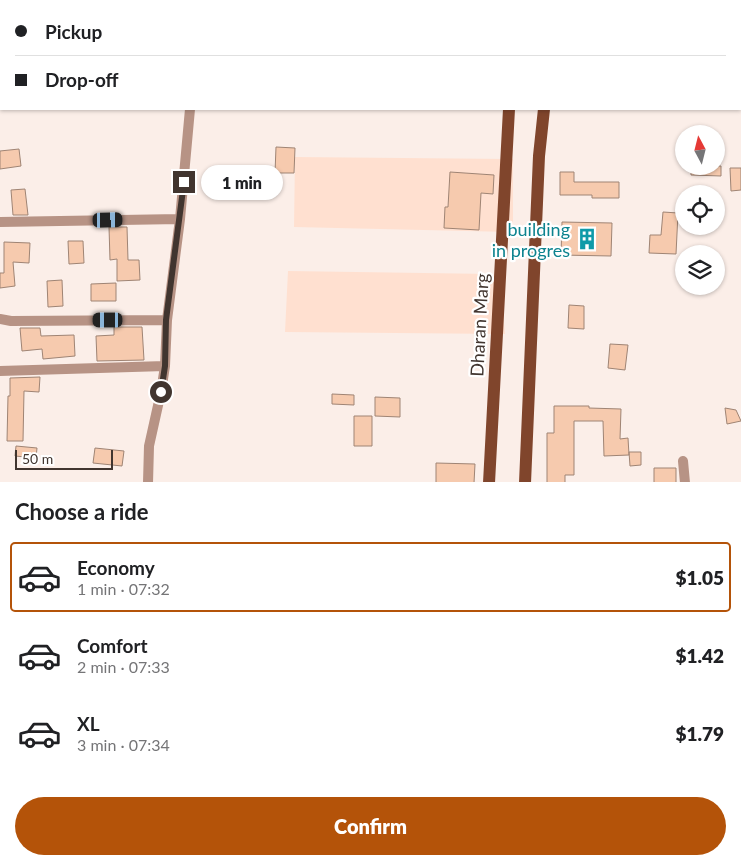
<!DOCTYPE html>
<html lang="en">
<head>
<meta charset="utf-8">
<style>
	body { margin:0; font-family:Lato,sans-serif; background:#f6f6f6; color:#202124; height:100vh; display:flex; flex-direction:column; font-size:19px; white-space:nowrap }
	* { box-sizing:border-box; margin:0 }
	p { font-size:16px; color:#757577 }
	.icon { flex:none; width:28px; height:28px; fill:none; stroke:currentColor; stroke-width:2; stroke-linecap:round; stroke-linejoin:round }
	.map { position:relative; height:482px; overflow:hidden }
	.drawer { display:flex; flex-direction:column; background:#fff; flex:1 }
	.drawer>* { flex:none }
	.hud { position:absolute; left:0px; top:0px; width:741px; height:110px; box-shadow:0 1px 4px #0004; display:grid; align-content:center; height:110px; padding:0 15px; background:#fff }
	.needle { width:32px; rotate:353deg }
	.fabs { position:absolute; left:675px; top:125px; display:grid; gap:10px }
	.fabs a { display:grid; place-items:center; width:50px; height:50px; border-radius:50%; background:#fff; box-shadow:0 1px 4px #0004; font-size:25px }
	.scale { position:absolute; left:15px; bottom:12px; width:98px; box-sizing:border-box; padding-left:5px; border:2px solid #41352f; border-top:0; font-size:14px; line-height:18px; white-space:nowrap; color:#41352f; -webkit-text-stroke:4px #fff; paint-order:stroke }
	.end { position:absolute; width:22px; height:22px; margin:-11px; border:6px solid #41352f; background:#fff; box-shadow:0 0 0 2px #fff }
	.from { border-radius:50% }
	.bubble { position:absolute; height:35px; border-radius:18px; background:#fff; box-shadow:0 1px 4px #0004; font-size:16px; font-weight:800; line-height:35px; text-align:center }
	.car { position:absolute; width:15px; height:30px; margin:-15px -8px; border-radius:6px; box-shadow:0 0 4px 1px #0007; background:linear-gradient(#222 24%,#8ab4d8 0 40%,#222 0 76%,#8ab4d8 0 86%,#222 0) }
	.hud b { display:flex; align-items:center; gap:18px; height:48px; font-size:19px }
	.hud b+b { border-top:1px solid #e0e0e0 }
	.hud i { width:12px; height:12px; background:#202124 }
	ul { padding:0; list-style:none }
	li { display:flex; align-items:center; gap:15px; height:70px; margin:0 10px 8px; padding:0 5px; border:2px solid transparent; border-radius:5px }
	li div { flex:1 }
	li b { display:block; font-size:19px }
	li em { font-style:normal; font-weight:800 }
	li.selected { border-color:#b45309 }
	li>.icon { width:45px; height:45px; stroke-width:1.5 }
	h2 { padding:0 15px; font-size:22px; line-height:60px }
	.cta { display:flex; gap:10px; margin-top:auto; padding:10px 15px }
	.cta a { flex:1; height:58px; border-radius:30px; background:#b45309; color:#fff; font-size:20px; font-weight:800; line-height:58px; text-align:center }
	.map>svg:first-child { display:block }
	.built { fill:#ffe0d0 }
	.building { fill:#f6caae; stroke:#9f8474 }
	.lines { fill:none; stroke-linecap:round; stroke-linejoin:round }
	.street { stroke:#b79385; stroke-width:10 }
	.primary { stroke:#80452c; stroke-width:12 }
	.route { stroke:#41352f; stroke-width:6 }
	.labels { text-anchor:middle; dominant-baseline:central; stroke-width:4.5; stroke-linejoin:round; paint-order:stroke }
	.culture-label { font-size:18px; fill:#0d838f; stroke:#fff; text-anchor:end }
	.street-label { font-size:18px; fill:#41352f; stroke:#fff }
</style>
</head>
<body>
<div class="map">
<svg width="741" height="483" viewBox="0 0 741 483">
	<rect width="100%" height="100%" fill="#fbeee8"/>
	<path class="built" d="M295,157l218,2v73l-219,-5z
		M288,271l204,3 8,7 5,53 -220,-2z"/>
	<path class="building" d="M276,147l19,1 -1,25h-19z
		M19,149l2,17 -21,3v-18z
		M691,166h30v10l-30,-1z
		M730,168h11v22l-10,1z
		M450,172l44,3 -1,19 -12,-1 -2,37 -35,-2 1,-21h3z
		M560,172h14v10h45v16h-27v-3h-32z
		M25,189l3,26h-15l-2,-25z
		M663,212l15,1 -2,41 -27,-1 1,-18h11z
		M562,222l50,1 -1,33 -50,-1z
		M109,227h18l1,33h11l1,20 -23,1v-22l-7,1z
		M68,241h15l1,22 -15,1z
		M4,242l26,1 -1,20 -16,-1 2,24 -15,2v-15h4z
		M62,280l1,26 -15,1 -1,-26z
		M116,283v18h-25v-17z
		M569,305l15,1v23l-16,-1z
		M114,327h28l2,33 -47,1 -1,-25 18,-1z
		M20,328h20l1,8 33,-1 1,21 -32,3 -1,-10 -20,2z
		M610,344l18,1 -3,25 -17,-2z
		M40,377l-1,15 -15,-1 -1,50h-16l1,-45h2v-18z
		M332,394l22,1v10l-22,-1z
		M375,397l25,1v19l-25,-1z
		M554,406h35v2l32,1 -1,30 8,-1 1,17 -25,1 -1,-35h-29v54h-9v8h-18v-50h7z
		M725,408l11,2 5,11 -14,3z
		M354,416h18v30h-18z
		M16,446l21,2 -1,10 -21,-2z
		M95,448l29,3 -2,15 -29,-3z
		M629,452h12v13l-11,1z
		M436,463l39,1 -1,19h-38z
		M654,468h22v15h-22z"/>
	<g class="lines">
		<path class="street" d="M0,16h1
			M0,222l180,-3
			M0,319l11,2 156,-1
			M0,371l165,-5
			M683,461l2,22
			M148,483l1,-37 12,-54 4,-26 2,-46 13,-101 10,-110"/>
		<path class="primary" d="M514,1l1,-1
			M550,1v-1
			M489,483l20,-374
			M525,483l14,-327 5,-47"/>
	</g>
	<g class="lines">
		<path class="route" d="M161,392l4,-26 1,-46 18,-138"/>
	</g>
	<defs>
		<g id="building-bare" transform="scale(1.725)"><path d="M-4-6H4V6H1V3H-1V6H-4ZM-2.5-4.3h1.7v1.8h-1.7ZM.8-4.3h1.7v1.8H.8ZM-2.5-1h1.7V.8h-1.7ZM.8-1h1.7V.8H.8Z" fill="#0f9aa8" stroke="#fff" stroke-width="2.5" paint-order="stroke"/></g>
	</defs>
	<g fill-rule="evenodd">
		<use href="#building-bare" x="587" y="239"/>
	</g>
	<g class="labels">
		<g class="culture-label">
			<text x="570" y="229">building<tspan x="570" dy="21">in progres</tspan></text>
		</g>
		<g class="street-label">
			<text transform="translate(479 325) rotate(-87)">Dharan Marg</text>
		</g>
	</g>
</svg>
<div class="fabs">
<a><svg class="needle" viewBox="-14 -14 28 28"><path d="M0-13l5 13h-10z" fill="#e53935"/><path d="M0 13l5-13h-10z" fill="#757577"/></svg></a>
<a><svg class="icon" aria-label="locate" viewBox="0 0 24 24"><circle cx="12" cy="12" r="6"/><path d="M12 2v4M12 18v4M2 12h4M18 12h4"/></svg></a>
<a><svg class="icon" aria-label="layers" viewBox="0 0 24 24"><path d="M12 4l9 5-9 5-9-5zM3 14l9 5 9-5"/></svg></a>
</div>
<div class="scale">50 m</div>
<i class="end from" style="left:161px;top:392px"></i>
<i class="end" style="left:184px;top:182px"></i>
<div class="bubble" style="left:201px;top:165px;width:82px">1 min</div>
<i class="car" style="left:108px;top:220px;rotate:89deg"></i>
<i class="car" style="left:108px;top:320px;rotate:270deg"></i>
<div class="hud">
<b><i class="from"></i>Pickup</b>
<b><i></i>Drop-off</b>
</div>
</div>
<section class="drawer">
<h2>Choose a ride</h2>
<ul>
<li class="selected"><svg class="icon" aria-label="car" viewBox="0 0 24 24"><path d="M5 17H2v-5l4-1 3-4h7l3 4 3 1v5h-3M9 17h6M6 11h13"/><circle cx="7" cy="17" r="2"/><circle cx="17" cy="17" r="2"/></svg><div><b>Economy</b><p>1 min · 07:32</p></div><em>$1.05</em></li>
<li><svg class="icon" aria-label="car" viewBox="0 0 24 24"><path d="M5 17H2v-5l4-1 3-4h7l3 4 3 1v5h-3M9 17h6M6 11h13"/><circle cx="7" cy="17" r="2"/><circle cx="17" cy="17" r="2"/></svg><div><b>Comfort</b><p>2 min · 07:33</p></div><em>$1.42</em></li>
<li><svg class="icon" aria-label="car" viewBox="0 0 24 24"><path d="M5 17H2v-5l4-1 3-4h7l3 4 3 1v5h-3M9 17h6M6 11h13"/><circle cx="7" cy="17" r="2"/><circle cx="17" cy="17" r="2"/></svg><div><b>XL</b><p>3 min · 07:34</p></div><em>$1.79</em></li>
</ul>
<div class="cta"><a>Confirm</a></div>
</section>
</body>
</html>
